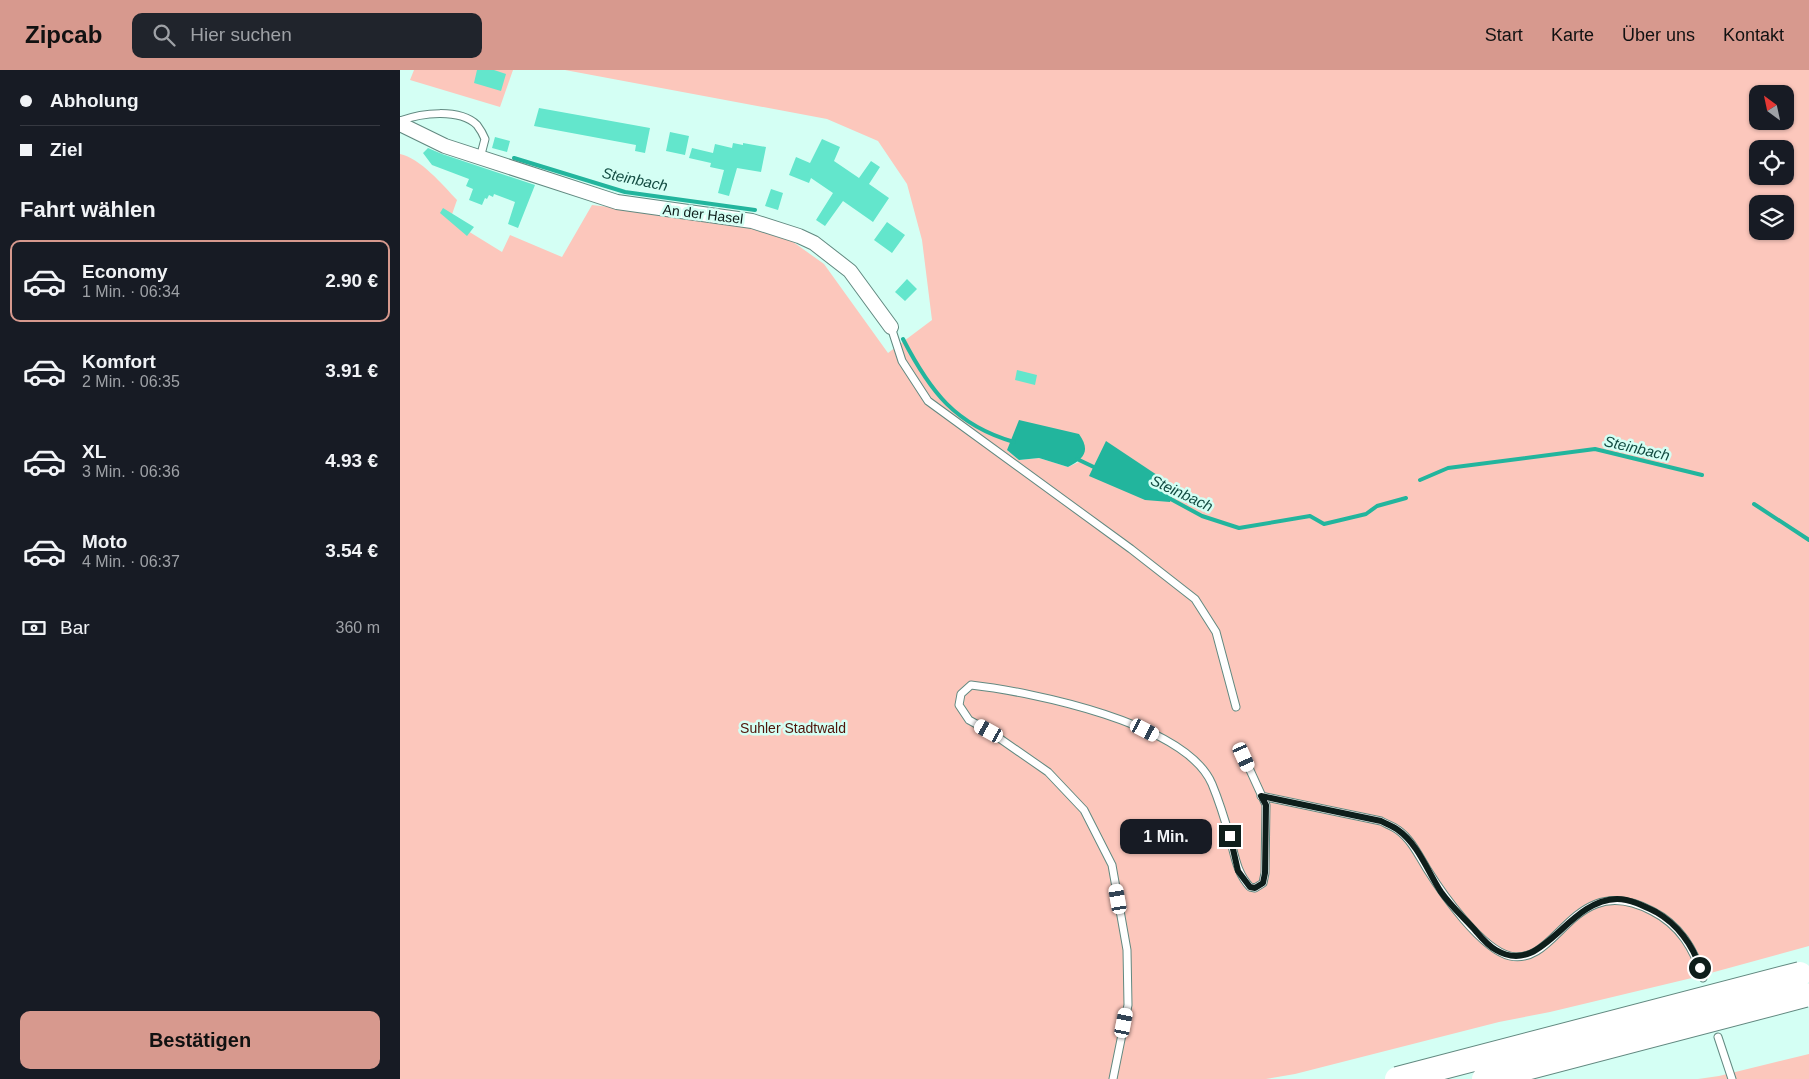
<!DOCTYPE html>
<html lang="de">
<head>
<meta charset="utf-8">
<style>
	body { margin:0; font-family:Helvetica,sans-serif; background:#20242c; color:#f1f3f6; height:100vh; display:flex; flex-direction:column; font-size:19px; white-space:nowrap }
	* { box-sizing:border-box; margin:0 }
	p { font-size:16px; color:#9ea1a6 }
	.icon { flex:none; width:28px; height:28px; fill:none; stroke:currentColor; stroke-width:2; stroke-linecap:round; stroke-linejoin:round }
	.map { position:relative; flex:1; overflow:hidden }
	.panel { display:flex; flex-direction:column; background:#171b24; width:400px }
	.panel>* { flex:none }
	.guide { display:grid; align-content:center; height:110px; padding:0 20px; background:#171b24 }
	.needle { width:32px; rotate:327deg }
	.fabs { position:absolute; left:1349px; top:15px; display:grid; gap:10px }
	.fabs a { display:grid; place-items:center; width:45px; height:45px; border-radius:10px; background:#171b24; box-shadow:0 1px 4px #0004; font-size:25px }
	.end { position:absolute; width:22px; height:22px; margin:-11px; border:6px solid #0e1e1b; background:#fff; box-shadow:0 0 0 2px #fff }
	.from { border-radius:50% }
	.bubble { position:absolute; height:35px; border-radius:10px; background:#171b24; box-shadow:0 1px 4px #0004; font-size:16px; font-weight:800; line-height:35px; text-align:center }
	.car { position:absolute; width:15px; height:30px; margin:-15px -8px; border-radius:6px; box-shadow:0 0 4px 1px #0007; background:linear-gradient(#fff 24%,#345 0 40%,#fff 0 76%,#345 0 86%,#fff 0) }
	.guide b { display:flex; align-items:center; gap:18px; height:48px; font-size:19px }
	.guide b+b { border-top:1px solid #363941 }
	.guide i { width:12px; height:12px; background:#f1f3f6 }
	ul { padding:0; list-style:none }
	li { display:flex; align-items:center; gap:15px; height:82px; margin:0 10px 8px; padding:0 10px; border:2px solid transparent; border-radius:10px }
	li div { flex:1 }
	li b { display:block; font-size:19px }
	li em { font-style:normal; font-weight:800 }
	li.on { border-color:#d7998e }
	li>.icon { width:45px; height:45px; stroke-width:1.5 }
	h2 { padding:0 20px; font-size:22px; line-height:60px }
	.pay { display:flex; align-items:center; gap:12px; height:55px; padding:0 20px; font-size:19px }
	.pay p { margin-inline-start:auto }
	.action { display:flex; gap:10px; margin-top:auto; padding:10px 20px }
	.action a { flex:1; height:58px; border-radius:10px; background:#d7998e; color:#111; font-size:20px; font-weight:800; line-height:58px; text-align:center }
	header { display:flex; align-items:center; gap:30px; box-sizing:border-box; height:70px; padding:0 25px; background:#d7998e; color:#111 }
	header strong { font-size:24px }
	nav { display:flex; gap:28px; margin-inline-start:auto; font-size:18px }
	.search { width:350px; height:45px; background:#20242c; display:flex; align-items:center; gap:12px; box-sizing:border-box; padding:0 18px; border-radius:10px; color:#9ea1a6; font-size:19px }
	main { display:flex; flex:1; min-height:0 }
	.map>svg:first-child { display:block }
	.green { fill:#fcc7bc; fill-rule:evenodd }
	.water { fill:#22b59d }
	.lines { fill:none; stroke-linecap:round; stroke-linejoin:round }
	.stream { stroke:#22b59d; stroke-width:4 }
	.building { fill:#63e6cc }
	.service-casing { stroke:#628980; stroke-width:9 }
	.minor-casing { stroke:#628980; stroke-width:16 }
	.service { stroke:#fff; stroke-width:7 }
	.minor { stroke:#fff; stroke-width:14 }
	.motorway-bridge-casing { stroke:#628980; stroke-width:26; stroke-linecap:butt }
	.motorway-bridge { stroke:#fff; stroke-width:24 }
	.route { stroke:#0e1e1b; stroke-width:6 }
	.labels { text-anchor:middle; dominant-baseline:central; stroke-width:5; stroke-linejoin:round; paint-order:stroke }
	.street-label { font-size:14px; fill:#0e1e1b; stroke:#d4fff4 }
	.park-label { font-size:14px; fill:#4e1308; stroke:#d4fff4 }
	.water-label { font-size:15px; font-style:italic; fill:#134c42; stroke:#d4fff4 }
</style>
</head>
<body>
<header>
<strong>Zipcab</strong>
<div class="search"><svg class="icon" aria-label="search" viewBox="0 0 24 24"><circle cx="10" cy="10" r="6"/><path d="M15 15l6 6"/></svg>Hier suchen</div>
<nav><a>Start</a><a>Karte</a><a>Über uns</a><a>Kontakt</a></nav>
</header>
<main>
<section class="panel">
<div class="guide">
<b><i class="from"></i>Abholung</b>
<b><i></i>Ziel</b>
</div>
<h2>Fahrt wählen</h2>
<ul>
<li class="on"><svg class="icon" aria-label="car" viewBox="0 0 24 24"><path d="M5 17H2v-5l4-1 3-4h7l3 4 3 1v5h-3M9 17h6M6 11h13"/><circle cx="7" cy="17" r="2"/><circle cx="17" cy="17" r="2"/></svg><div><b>Economy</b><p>1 Min. · 06:34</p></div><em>2.90 €</em></li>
<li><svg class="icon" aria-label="car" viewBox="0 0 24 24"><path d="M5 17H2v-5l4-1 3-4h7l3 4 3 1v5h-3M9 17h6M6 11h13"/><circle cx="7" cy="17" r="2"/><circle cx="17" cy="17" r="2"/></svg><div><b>Komfort</b><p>2 Min. · 06:35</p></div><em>3.91 €</em></li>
<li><svg class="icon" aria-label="car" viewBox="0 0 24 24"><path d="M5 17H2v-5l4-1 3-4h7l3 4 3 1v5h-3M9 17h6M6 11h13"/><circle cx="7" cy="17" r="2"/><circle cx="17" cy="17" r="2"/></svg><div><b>XL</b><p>3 Min. · 06:36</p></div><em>4.93 €</em></li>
<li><svg class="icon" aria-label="car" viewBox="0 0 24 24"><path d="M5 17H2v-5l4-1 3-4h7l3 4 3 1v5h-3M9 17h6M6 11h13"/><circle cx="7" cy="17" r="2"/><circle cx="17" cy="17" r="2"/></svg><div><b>Moto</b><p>4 Min. · 06:37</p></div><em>3.54 €</em></li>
</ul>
<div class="pay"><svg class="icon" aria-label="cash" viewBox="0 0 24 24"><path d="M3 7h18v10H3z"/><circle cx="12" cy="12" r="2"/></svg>Bar<p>360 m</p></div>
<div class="action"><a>Bestätigen</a></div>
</section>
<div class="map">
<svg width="1409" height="1009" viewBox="0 0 1409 1009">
	<rect width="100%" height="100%" fill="#d4fff4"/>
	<path class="green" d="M14,0h99l-13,37 -90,-27z
		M165,0h1244v876l-113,31 -146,35 -51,10 -204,52 -29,5h-866v-925c20,4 43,31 57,46l-7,20 52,32 8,-17 52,22 30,-52 145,17 52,17 35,25 64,89 44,-33 -10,-80 -15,-56 -29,-43 -51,-22zM1358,24h27v27h-27zM1358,79h27v27h-27zM1358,134h27v27h-27zM607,380l74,11 -13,6 -29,-9 -20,2z
		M1409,984v25h-111l21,-3z"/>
	<path class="water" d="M619,350l60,14c12,17 5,25 -11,33l-29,-9 -20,2 -12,-10z
		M706,371l69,46 -5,15 -25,-2 -56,-24z"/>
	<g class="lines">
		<path class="stream" d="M114,88l111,34 130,18
			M503,269c27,52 52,86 111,103
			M677,389l21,10
			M1020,410l28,-12 147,-19 107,26
			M767,427l35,19 37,12 71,-12 14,8 42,-10 11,-8 29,-8
			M1354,434l55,36"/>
	</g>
	<path class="building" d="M77,0h17l12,4 -5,17 -27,-8z
		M139,38l111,20 -5,25 -10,-2 1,-6 -102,-19z
		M270,62l19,4 -4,19 -19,-4z
		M95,67l15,4 -3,11 -15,-4z
		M422,69l18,8 -6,14 25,17 12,-17 9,6 -11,17 20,14 -16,24 -30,-21 -18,25 -9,-6 17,-27 -22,-15 -2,5 -20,-8 7,-18 14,6z
		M333,73l10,2v-2l23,4 -5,25 -24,-4 -8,28 -11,-3 6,-23 -14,-3 1,-4 -22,-5 3,-10 21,5 2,-9 17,4z
		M28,78l14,6 93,31 -17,43 -10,-4 7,-22 -21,-8 -1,3 -4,-2 -2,4 -2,-1 -3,7 -13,-5 4,-11 -7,-3 3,-7 -37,-14 -9,-12z
		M371,119l12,4 -5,17 -13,-4z
		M43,138l31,19 -7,9 -27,-23z
		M487,152l18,13 -13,18 -18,-13z
		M507,209l10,10 -12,12 -10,-9z
		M617,300l20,5 -2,10 -20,-5z"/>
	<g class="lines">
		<g class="service-casing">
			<path id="service" d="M0,51c21,-8 59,-13 77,4 3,4 6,9 8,14l-5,19
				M491,257l11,34 26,40 203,148 64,50 21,33 20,75
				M861,726l120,25c5,3 12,5 17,9 13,9 21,26 29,39 15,24 54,80 83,87 49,11 62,-87 142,-45 28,14 42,38 51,67
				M1318,967l14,42
				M713,1009l15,-74 -1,-55 -15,-85 -28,-55 -36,-38 -59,-41 -20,-11 -10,-15 2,-11 10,-9c61,7 215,38 241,99 7,17 13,36 18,54 5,19 7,35 20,49l5,1 8,-5 2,-10 1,-68 -22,-48"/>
		</g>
		<g class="minor-casing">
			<path id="minor" d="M0,54l45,22 172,56 135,19 47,15 15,7 36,28 41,56"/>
		</g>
		<use href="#service" class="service"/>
		<use href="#minor" class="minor"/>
		<g class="motorway-bridge-casing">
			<path id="motorway-bridge" d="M997,1009l403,-105
				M1084,1009l321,-84"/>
		</g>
		<use href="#motorway-bridge" class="motorway-bridge"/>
	</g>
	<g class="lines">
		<path class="route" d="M830,766l8,35 12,16 5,1 8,-5 2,-10 1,-68 -5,-9 120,25c5,3 12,5 17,9 20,14 30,42 43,62 9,13 22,25 33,37 6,7 13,16 22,21 47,28 70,-50 121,-51 13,0 27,7 39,13 21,12 37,33 44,56"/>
	</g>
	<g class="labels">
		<g class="street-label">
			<text transform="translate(303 144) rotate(7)">An der Hasel</text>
		</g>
		<g class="park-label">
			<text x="393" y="658">Suhler Stadtwald</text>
		</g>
		<g class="water-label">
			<text transform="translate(235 109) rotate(12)">Steinbach</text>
			<text transform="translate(1237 378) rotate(13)">Steinbach</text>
			<text transform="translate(782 423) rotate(25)">Steinbach</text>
		</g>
	</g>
</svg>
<div class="fabs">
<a><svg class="needle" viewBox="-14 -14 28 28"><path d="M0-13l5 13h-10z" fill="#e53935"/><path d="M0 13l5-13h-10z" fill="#9ea1a6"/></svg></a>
<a><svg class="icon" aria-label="locate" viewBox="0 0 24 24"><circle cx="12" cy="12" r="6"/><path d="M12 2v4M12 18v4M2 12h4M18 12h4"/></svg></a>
<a><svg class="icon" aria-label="layers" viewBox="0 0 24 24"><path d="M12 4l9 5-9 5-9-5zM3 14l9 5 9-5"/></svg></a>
</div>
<i class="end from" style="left:1300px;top:898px"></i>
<i class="end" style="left:830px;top:766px"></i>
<div class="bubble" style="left:720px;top:749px;width:92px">1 Min.</div>
<i class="car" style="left:745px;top:660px;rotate:117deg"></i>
<i class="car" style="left:589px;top:661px;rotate:299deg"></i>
<i class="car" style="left:844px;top:687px;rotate:156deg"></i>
<i class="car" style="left:718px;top:829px;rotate:350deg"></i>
<i class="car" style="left:724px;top:953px;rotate:11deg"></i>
</div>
</main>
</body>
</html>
